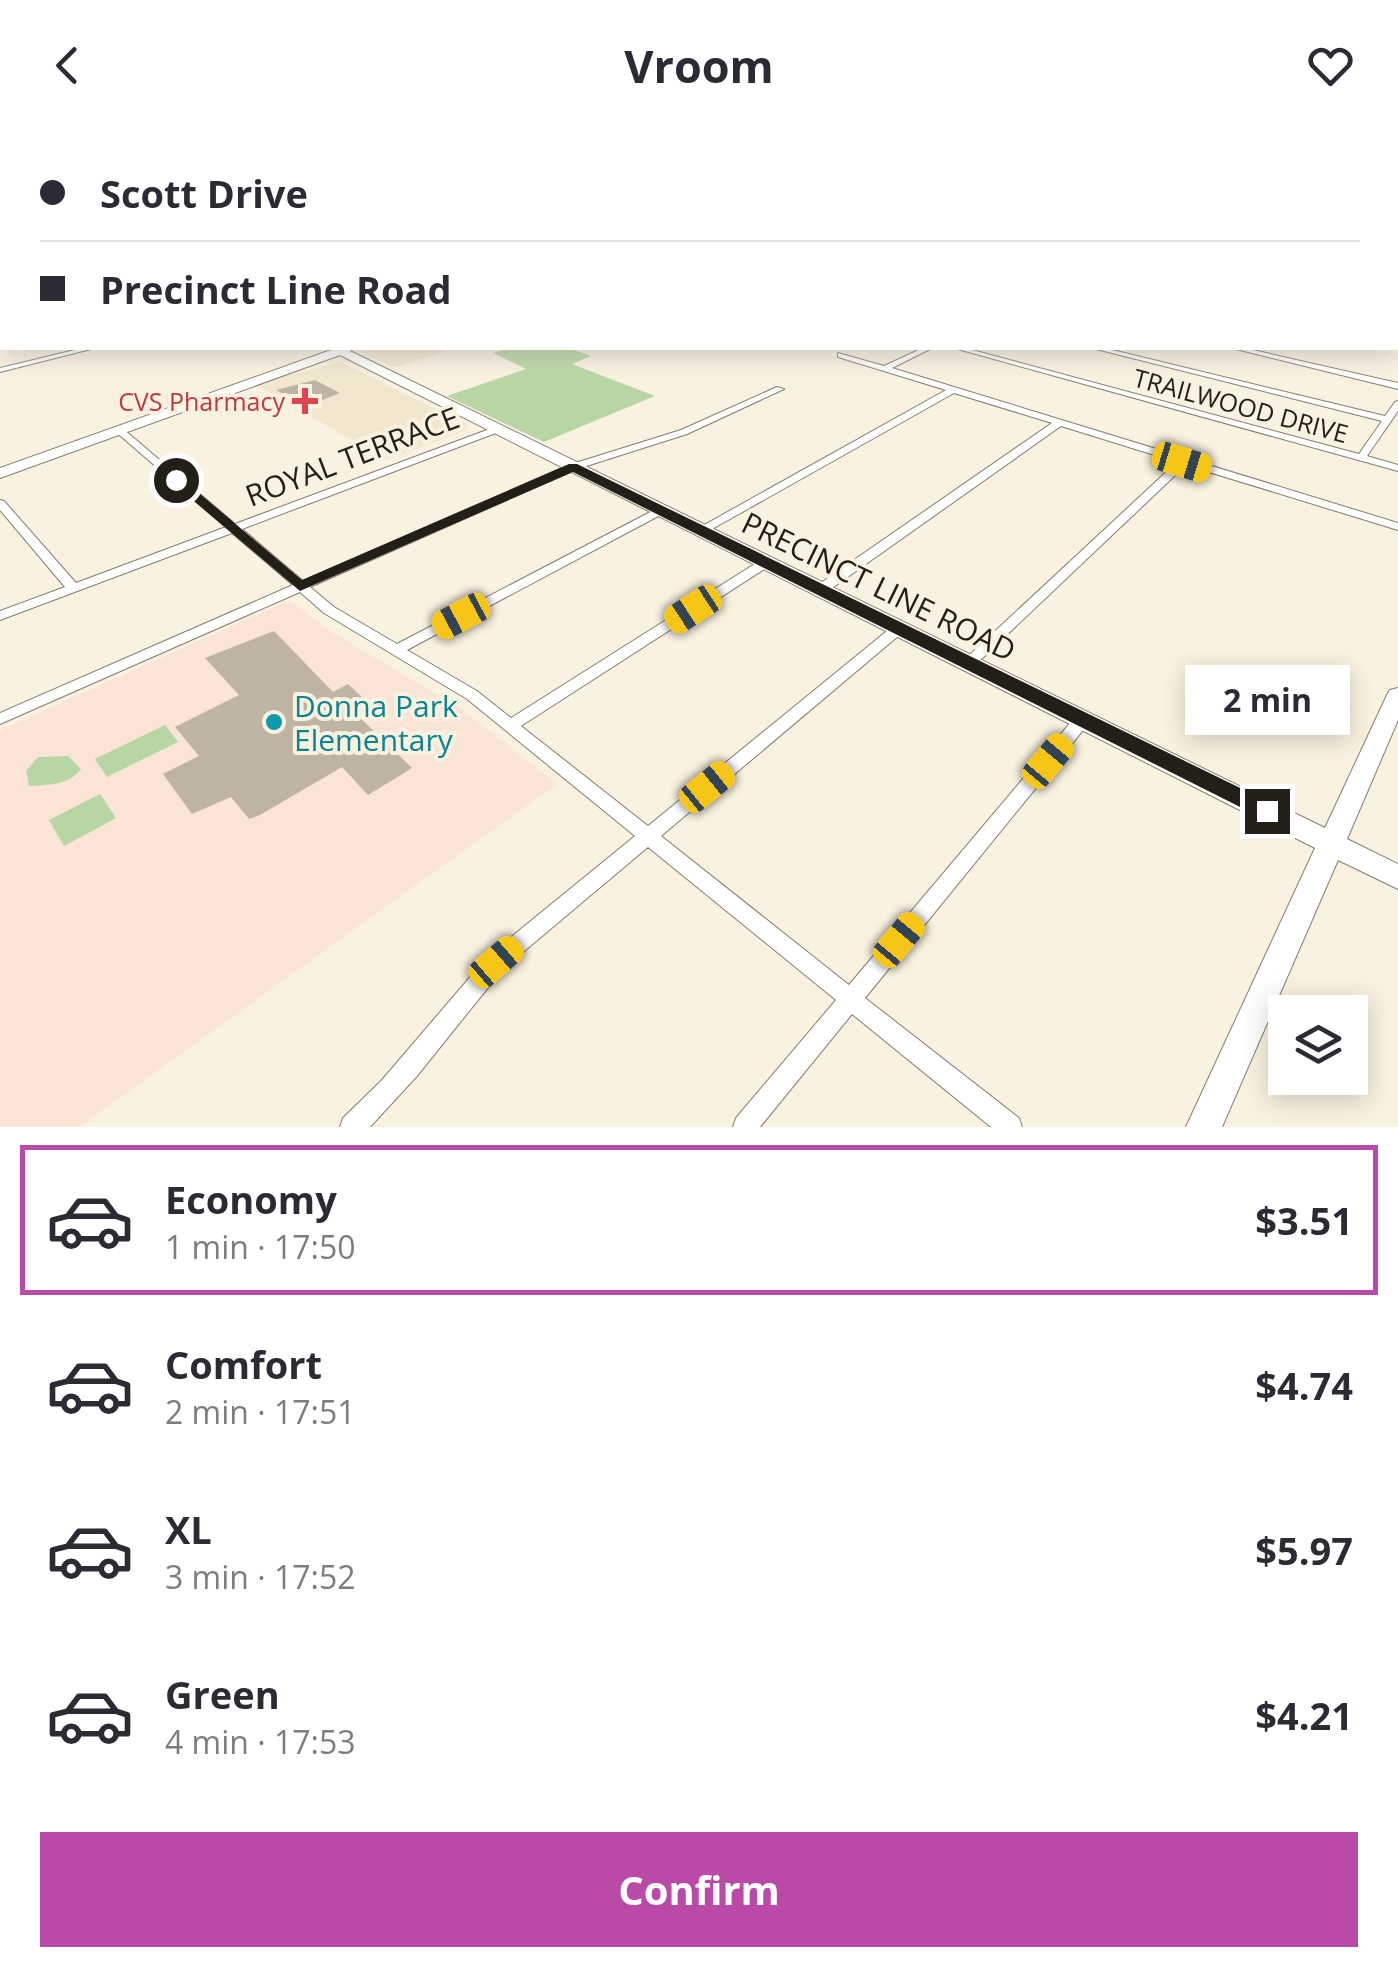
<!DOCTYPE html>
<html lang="en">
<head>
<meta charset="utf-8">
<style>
	body { margin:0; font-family:"Open Sans",sans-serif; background:#f2f2f3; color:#2b2b33; height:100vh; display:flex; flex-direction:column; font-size:38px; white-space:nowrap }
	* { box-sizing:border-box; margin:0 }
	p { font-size:32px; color:#7c7c81 }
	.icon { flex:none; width:55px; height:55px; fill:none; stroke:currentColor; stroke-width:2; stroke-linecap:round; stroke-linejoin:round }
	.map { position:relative; height:997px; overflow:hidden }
	.drawer { display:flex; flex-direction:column; background:#fff; flex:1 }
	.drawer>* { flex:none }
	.hud { position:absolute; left:0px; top:0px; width:1400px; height:220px; box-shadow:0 5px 25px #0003; display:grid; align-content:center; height:220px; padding:0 40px; background:#fff }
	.buttons { position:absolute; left:1268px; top:865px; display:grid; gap:20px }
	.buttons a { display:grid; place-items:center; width:100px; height:100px; border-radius:0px; background:#fff; box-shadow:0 5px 25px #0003; font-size:50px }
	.end { position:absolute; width:45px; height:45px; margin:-22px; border:12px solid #221f18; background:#fff; box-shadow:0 0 0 5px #fff }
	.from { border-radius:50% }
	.bubble { position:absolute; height:70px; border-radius:0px; background:#fff; box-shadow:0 5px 25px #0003; font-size:32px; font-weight:700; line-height:70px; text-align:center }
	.car { position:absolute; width:30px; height:60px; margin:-30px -15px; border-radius:12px; box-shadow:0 0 8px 2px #0007; background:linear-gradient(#f5c518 24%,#345 0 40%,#f5c518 0 76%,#345 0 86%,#f5c518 0) }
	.hud b { display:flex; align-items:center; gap:35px; height:95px; font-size:38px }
	.hud b+b { border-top:2px solid #e1e1e2 }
	.hud i { width:25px; height:25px; background:#2b2b33 }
	ul { padding:18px 0 0; list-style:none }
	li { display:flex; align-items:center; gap:30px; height:150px; margin:0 20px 15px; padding:0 20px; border:5px solid transparent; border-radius:0px }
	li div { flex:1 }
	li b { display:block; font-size:38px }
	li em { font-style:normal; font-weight:700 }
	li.on { border-color:#b94aa7 }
	li>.icon { width:90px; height:90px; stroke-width:1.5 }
	.button { display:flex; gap:20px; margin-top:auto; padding:20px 40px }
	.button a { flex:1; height:115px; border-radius:0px; background:#b94aa7; color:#fff; font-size:40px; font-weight:700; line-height:115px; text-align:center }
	header { display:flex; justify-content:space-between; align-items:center; height:130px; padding:0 40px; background:#fff; font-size:45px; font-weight:700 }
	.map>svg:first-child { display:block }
	.built { fill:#f2e7ce }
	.education { fill:#f9e4d6 }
	.green { fill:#b7d6a3 }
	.building { fill:#bfb3a4 }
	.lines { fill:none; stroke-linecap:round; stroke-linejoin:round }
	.street-casing { stroke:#847d6d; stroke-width:2 }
	.secondary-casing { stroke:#847d6d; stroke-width:2 }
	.highway-casing { stroke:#847d6d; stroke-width:28 }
	.street { fill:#fff; fill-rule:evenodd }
	.secondary { fill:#fff; fill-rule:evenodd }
	.highway { stroke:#fff; stroke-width:25 }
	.route { fill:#221f18 }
	.health-dot { fill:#e0444e; stroke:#faf2e0; stroke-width:4 }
	.culture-dot { fill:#0f9aa8; stroke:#faf2e0; stroke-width:4 }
	.labels { text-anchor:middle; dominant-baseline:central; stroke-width:8; stroke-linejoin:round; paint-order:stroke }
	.far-health-label { font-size:25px; fill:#be3a42; stroke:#faf2e0; text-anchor:end }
	.far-street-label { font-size:25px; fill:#221f18; stroke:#faf2e0 }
	.street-label { font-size:30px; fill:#221f18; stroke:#faf2e0 }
	.culture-label { font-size:30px; fill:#0d838f; stroke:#faf2e0; text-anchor:start }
</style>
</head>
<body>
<header><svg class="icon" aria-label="back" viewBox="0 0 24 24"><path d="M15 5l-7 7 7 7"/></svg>Vroom<svg class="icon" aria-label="heart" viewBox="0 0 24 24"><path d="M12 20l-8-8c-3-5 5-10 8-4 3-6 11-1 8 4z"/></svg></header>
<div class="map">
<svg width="1398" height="997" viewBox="0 0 1398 997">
	<rect width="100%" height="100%" fill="#faf2e0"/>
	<path class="built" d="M370,218h68l9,3 -53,17 -34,-17z
		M341,232l127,63 -5,3 4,2 -81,30 -131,-76z"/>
	<path class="education" d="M290,470l37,29 134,80 96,75 -478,343h-79v-397z"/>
	<path class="green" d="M510,218h59l22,8 -19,8 83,32 -111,46 -97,-46 79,-27 -33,-16z
		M165,595l13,17 -71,35 -12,-18z
		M68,626l13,13c-12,16 -33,16 -52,17l-3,-15 12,-14z
		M100,664l16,24 -52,28 -15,-26z"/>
	<path class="building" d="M315,250l25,13 -35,14 -29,-17z
		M274,501l59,61 15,-8 19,18 -15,8 60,58 -44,27 -26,-28 -82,48 -11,4 -18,-22 -39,17 -29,-40 36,-18 -24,-29 64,-32 -34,-37z"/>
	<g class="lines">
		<g class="street-casing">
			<path id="street" d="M0,177h2v5h-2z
				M0,205h2v5h-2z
				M83,218h12l-95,24v-4z
				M923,218h9l-40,20 506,155v7l-212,-65 -213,202h-10l-2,-3 2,-3 214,-199 -116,-36 -236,167h-10l-1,-3 1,-3 237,-164 -98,-30 -249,140h-8v-4l249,-139 -108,-33v-4l46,13z
				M954,218h11l394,106 23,-33 -290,-73h12l281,68 10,-14 3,-1v10l-31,45 31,9v6z
				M1232,218h12l154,35v6z
				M777,257l7,2 -97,45 -110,35 -267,118 24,20 63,37 259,-135h8v4l-257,137 70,41 34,27 250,-158h8l2,3 -2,3 -248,160 127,100 245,-200h10l2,3 -2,3 -242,204 188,149 227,-269h12l2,4 -2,4 -223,274 154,120 3,9h-31l-139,-113 -92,113h-27l3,-9 100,-118 -188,-153 -145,122 -86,107 -47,51h-30l3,-9 39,-38 107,-125 146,-119 -168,-137 -143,-86 -24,-21 -300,132v-11l293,-128 -61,-52 -232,87v-9l65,-24 -65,-77v-10l4,1 72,82 150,-56 -110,-95v-4h6l113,96 260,-97h6v4l-259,98 61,52 266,-116 112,-35z"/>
		</g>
		<g class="secondary-casing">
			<path id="secondary" d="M329,218h22l-1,3 975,477 62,-133 3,-5 8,-2v32l-51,119 51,25v25l-60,-29 -116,267h-36l129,-279 -975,-493 -340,123v-10l331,-118z"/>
		</g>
		<g class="highway-casing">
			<path id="highway" d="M0,132l2,-1"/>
		</g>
		<use href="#street" class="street"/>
		<use href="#secondary" class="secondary"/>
		<use href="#highway" class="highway"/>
	</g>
	<linearGradient id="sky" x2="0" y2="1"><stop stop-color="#6fb2d9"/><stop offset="0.45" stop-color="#fdf9f1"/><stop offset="1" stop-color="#fdf9f1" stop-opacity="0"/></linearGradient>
	<rect width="1398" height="255" fill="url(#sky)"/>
	<path class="route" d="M569,334h8l698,341 3,6 -3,6h-15l-687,-345 -273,119 -131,-111 11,-3 122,103z"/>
	<path class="health-dot" d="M300 256h10v10h10v10h-10v10h-10v-10h-10v-10h10z"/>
	<circle class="culture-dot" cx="274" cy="592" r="10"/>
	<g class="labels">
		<g class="far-health-label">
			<text x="285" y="271">CVS Pharmacy</text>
		</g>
		<g class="far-street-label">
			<text transform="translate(1241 275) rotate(15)">TRAILWOOD DRIVE</text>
		</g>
		<g class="street-label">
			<text transform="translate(352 326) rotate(-21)">ROYAL TERRACE</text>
			<text transform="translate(879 456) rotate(26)">PRECINCT LINE ROAD</text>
		</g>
		<g class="culture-label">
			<text x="294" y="575">Donna Park<tspan x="294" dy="34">Elementary</tspan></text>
		</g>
	</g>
</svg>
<div class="buttons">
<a><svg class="icon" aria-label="layers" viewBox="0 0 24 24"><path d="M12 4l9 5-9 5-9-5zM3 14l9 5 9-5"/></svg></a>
</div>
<i class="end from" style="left:176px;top:350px"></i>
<i class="end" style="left:1267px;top:681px"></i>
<div class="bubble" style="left:1185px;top:535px;width:165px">2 min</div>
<i class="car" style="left:1182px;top:332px;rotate:107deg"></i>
<i class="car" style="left:693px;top:479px;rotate:237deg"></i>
<i class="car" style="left:461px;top:486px;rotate:242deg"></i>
<i class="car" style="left:1048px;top:631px;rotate:40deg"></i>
<i class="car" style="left:707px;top:657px;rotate:51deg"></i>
<i class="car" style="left:899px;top:810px;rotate:40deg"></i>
<i class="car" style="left:496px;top:832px;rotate:49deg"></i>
<div class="hud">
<b><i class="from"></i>Scott Drive</b>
<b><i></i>Precinct Line Road</b>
</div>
</div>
<section class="drawer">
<ul>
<li class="on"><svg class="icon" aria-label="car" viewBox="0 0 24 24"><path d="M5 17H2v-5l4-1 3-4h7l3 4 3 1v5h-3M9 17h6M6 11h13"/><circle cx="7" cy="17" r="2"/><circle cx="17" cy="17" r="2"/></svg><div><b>Economy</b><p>1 min · 17:50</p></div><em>$3.51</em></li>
<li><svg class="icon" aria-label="car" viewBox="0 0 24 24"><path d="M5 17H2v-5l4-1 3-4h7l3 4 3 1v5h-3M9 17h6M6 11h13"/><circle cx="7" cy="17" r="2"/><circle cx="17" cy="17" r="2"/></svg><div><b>Comfort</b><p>2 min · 17:51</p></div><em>$4.74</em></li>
<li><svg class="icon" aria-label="car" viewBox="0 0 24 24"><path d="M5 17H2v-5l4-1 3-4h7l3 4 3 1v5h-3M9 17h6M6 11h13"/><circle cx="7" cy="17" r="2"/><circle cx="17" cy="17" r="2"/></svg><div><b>XL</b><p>3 min · 17:52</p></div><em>$5.97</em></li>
<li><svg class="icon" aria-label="car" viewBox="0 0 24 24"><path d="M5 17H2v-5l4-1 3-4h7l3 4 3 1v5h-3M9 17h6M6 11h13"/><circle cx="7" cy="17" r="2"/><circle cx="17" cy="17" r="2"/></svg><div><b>Green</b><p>4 min · 17:53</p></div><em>$4.21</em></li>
</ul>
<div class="button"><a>Confirm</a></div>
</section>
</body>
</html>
